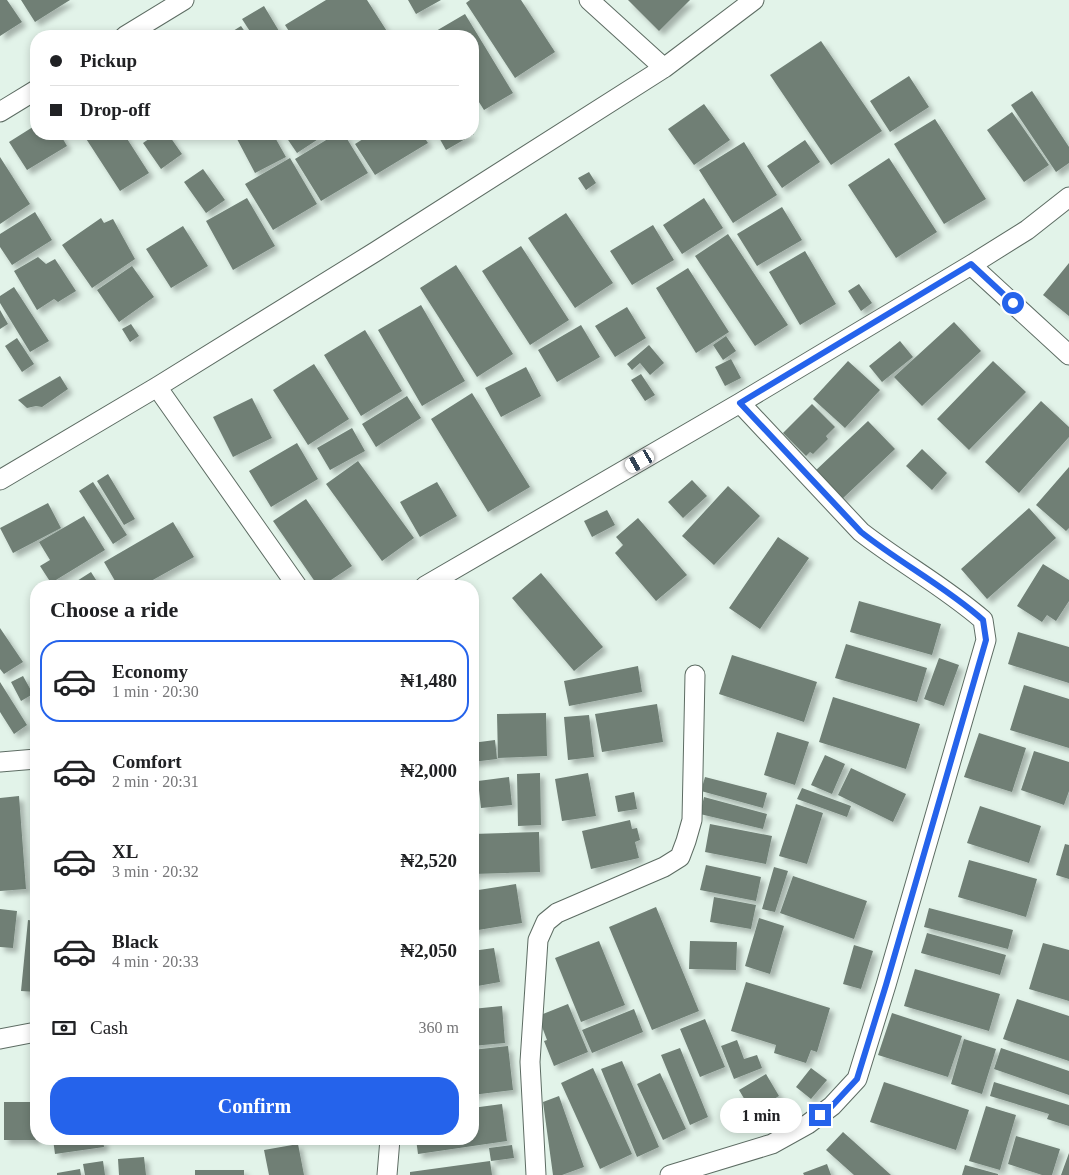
<!DOCTYPE html>
<html lang="en">
<head>
<meta charset="utf-8">
<style>
	body { margin:0; font-family:Georgia,serif; background:#f6f6f6; color:#202124; height:100vh; display:flex; flex-direction:column; font-size:19px; white-space:nowrap }
	* { box-sizing:border-box; margin:0 }
	p { font-size:16px; color:#757577 }
	.icon { flex:none; width:28px; height:28px; fill:none; stroke:currentColor; stroke-width:2; stroke-linecap:round; stroke-linejoin:round }
	.map { position:relative; flex:1; overflow:hidden }
	.details { position:absolute; left:30px; top:580px; width:449px; height:565px; display:flex; flex-direction:column; background:#fff; border-radius:20px; box-shadow:0 2px 8px #0003 }
	.details>* { flex:none }
	.banner { position:absolute; left:30px; top:30px; width:449px; height:110px; border-radius:20px; box-shadow:0 2px 8px #0003; display:grid; align-content:center; height:110px; padding:0 20px; background:#fff }
	.end { position:absolute; width:22px; height:22px; margin:-11px; border:6px solid #2563eb; background:#fff; box-shadow:0 0 0 2px #fff }
	.from { border-radius:50% }
	.bubble { position:absolute; height:35px; border-radius:18px; background:#fff; box-shadow:0 2px 8px #0003; font-size:16px; font-weight:700; line-height:35px; text-align:center }
	.car { position:absolute; width:15px; height:30px; margin:-15px -8px; border-radius:6px; box-shadow:0 0 4px 1px #0007; background:linear-gradient(#fff 24%,#345 0 40%,#fff 0 76%,#345 0 86%,#fff 0) }
	.banner b { display:flex; align-items:center; gap:18px; height:48px; font-size:19px }
	.banner b+b { border-top:1px solid #e0e0e0 }
	.banner i { width:12px; height:12px; background:#202124 }
	ul { padding:0; list-style:none }
	li { display:flex; align-items:center; gap:15px; height:82px; margin:0 10px 8px; padding:0 10px; border:2px solid transparent; border-radius:20px }
	li div { flex:1 }
	li b { display:block; font-size:19px }
	li em { font-style:normal; font-weight:700 }
	li.selected { border-color:#2563eb }
	li>.icon { width:45px; height:45px; stroke-width:1.5 }
	h2 { padding:0 20px; font-size:22px; line-height:60px }
	.pay { display:flex; align-items:center; gap:12px; height:55px; padding:0 20px; font-size:19px }
	.pay p { margin-inline-start:auto }
	.primary-button { display:flex; gap:10px; margin-top:auto; padding:10px 20px }
	.primary-button a { flex:1; height:58px; border-radius:20px; background:#2563eb; color:#fff; font-size:20px; font-weight:700; line-height:58px; text-align:center }
	.map>svg:first-child { display:block }
	.building { fill:#6f7f75; filter:url(#shadow) }
	.lines { fill:none; stroke-linecap:round; stroke-linejoin:round }
	.minor-casing { stroke:#5d6c63; stroke-width:21 }
	.minor { stroke:#fff; stroke-width:19 }
	.route { stroke:#2563eb; stroke-width:6 }
</style>
</head>
<body>
<div class="map">
<svg width="1069" height="1175" viewBox="0 0 1069 1175">
	<defs>
		<filter id="shadow"><feDropShadow dx="4.5" dy="4.5" stdDeviation="2.5" flood-color="#0004"/></filter>
	</defs>
	<rect width="100%" height="100%" fill="#e2f3e9"/>
	<path class="building" d="M0,0h7l15,22 -22,14z
		M21,0h49l-35,22z
		M326,0h41l23,36h-98l-7,-11z
		M408,0h33l-25,14z
		M470,0h51l34,52 -40,26 -49,-75z
		M628,0h62l-31,31z
		M264,6l18,30h-29l-11,-17z
		M465,14l48,79 -29,17 -12,-19v-55h-33l-3,-5z
		M241,26l7,10h-23z
		M821,41l61,90 -51,34 -61,-90z
		M909,76l20,31 -39,25 -20,-31z
		M1032,91l37,56v16l-13,9 -45,-67z
		M704,104l26,36 -36,25 -26,-36z
		M1012,112l37,53 -25,17 -37,-52z
		M935,119l51,80 -42,25 -50,-80z
		M36,125v9h24l7,12 -40,24 -18,-28z
		M83,134h41l25,39 -29,18z
		M156,134h12l14,20 -21,15 -18,-26z
		M246,134h27l13,23 -31,16 -18,-34z
		M284,134h42l-29,19z
		M336,134h8l24,39 -47,28 -26,-42z
		M371,134h51l6,9 -53,32 -20,-31z
		M437,134h37l-28,16z
		M805,140l15,22 -38,26 -15,-22z
		M744,142l33,53 -44,28 -34,-53z
		M0,157l30,47 -30,20z
		M290,158l27,46 -44,26 -28,-46z
		M889,158l48,74 -41,26 -48,-73z
		M203,169l22,31 -19,13 -22,-31z
		M589,172l7,11 -10,7 -8,-12z
		M247,198l28,48 -42,24 -27,-49z
		M704,198l19,30 -41,26 -19,-29z
		M782,207l20,33 -45,26 -20,-32z
		M35,212l17,28 -40,25 -12,-18v-13z
		M566,213l47,70 -38,25 -47,-70z
		M101,218l3,5 9,-4 22,40 -43,29 -30,-43z
		M653,225l21,35 -42,25 -22,-34z
		M183,226l25,40 -37,22 -25,-39z
		M728,234l60,91 -33,21 -60,-90z
		M521,246l48,74 -39,25 -48,-74z
		M805,251l31,53 -36,21 -31,-53z
		M38,257l8,7 9,-5 21,32 -18,11 -4,-3 -17,11 -23,-39z
		M1069,263v53l-26,-21z
		M456,265l57,89 -36,23 -57,-89z
		M132,266l22,31 -35,25 -22,-32z
		M688,268l41,64 -33,21 -40,-65z
		M859,284l13,19 -11,8 -13,-20z
		M14,287l35,54 -19,11 -30,-49v-7z
		M421,305l44,76 -43,25 -44,-76z
		M627,307l19,31 -31,19 -20,-31z
		M0,310l8,14 -8,5z
		M954,322l27,29 -59,55 -28,-29z
		M131,324l8,12 -9,6 -8,-13z
		M581,325l19,32 -43,25 -19,-32z
		M365,330l37,61 -41,25 -37,-61z
		M726,336l10,15 -13,9 -10,-15z
		M17,338l17,26 -12,8 -17,-26z
		M900,341l13,16 -31,25 -13,-16z
		M649,345l15,18 -14,12 -10,-12 -8,7 -5,-6z
		M731,359l10,19 -16,8 -10,-19z
		M848,361l32,29 -35,38 -32,-29z
		M993,361l33,31 -57,58 -32,-31z
		M314,364l35,55 -41,26 -35,-55z
		M526,367l15,29 -40,21 -16,-29z
		M641,374l14,21 -10,6 -14,-21z
		M60,376l8,13 -26,18 -6,-1 -9,2 -9,-8z
		M472,393l58,94 -42,25 -57,-93z
		M407,396l14,22 -45,29 -14,-23z
		M252,398l20,40 -39,19 -20,-40z
		M1041,401l28,26v10l-50,56 -34,-31z
		M812,404l23,23 -9,9 2,3 -15,15 -3,-2 -4,4 -23,-23z
		M868,421l27,28 -54,51 -27,-28z
		M352,428l13,23 -35,19 -13,-22z
		M297,443l21,36 -47,28 -22,-36z
		M922,449l25,24 -15,17 -26,-24z
		M358,461l56,77 -32,23 -56,-77z
		M1069,467v61l-3,3 -30,-26z
		M108,474l27,45 -11,6 -27,-44z
		M692,480l15,16 -24,22 -15,-16z
		M93,482l34,53 -14,9 -34,-53z
		M437,482l20,34 -37,21 -20,-35z
		M728,486l32,30 -46,49 -32,-29z
		M306,499l46,67 -30,20h-4l-45,-65z
		M48,503l13,25 -48,25 -13,-25z
		M1029,508l27,30 -69,61 -26,-30z
		M607,510l8,15 -23,12 -8,-16z
		M84,516l21,34 -54,33 -11,-17 10,-6 -11,-18z
		M638,518l49,57 -31,26 -41,-48 8,-8 -7,-8z
		M173,522l21,35 -52,29h-24l-14,-24z
		M778,537l31,21 -49,71 -31,-21z
		M1043,564l26,16v21l-13,20 -9,-6 -5,7 -25,-16z
		M91,572l9,14h-31z
		M541,573l62,74 -29,24 -62,-73z
		M859,601l82,23 -9,31 -82,-23z
		M0,628l23,34 -19,12 -4,-5z
		M1018,632l51,15v36l-61,-19z
		M846,644l81,24 -10,34 -82,-24z
		M732,655l85,27 -13,40 -85,-28z
		M939,658l20,7 -15,41 -20,-7z
		M638,666l4,26 -73,14 -5,-25z
		M23,676l10,18 -12,7 -10,-19z
		M0,682l27,43 -13,9 -14,-22z
		M1024,685l45,14v49l-59,-18z
		M833,697l87,27 -14,45 -87,-27z
		M657,704l6,38 -61,10 -7,-38z
		M546,713l1,43 -49,2 -1,-44z
		M589,715l5,42 -26,3 -4,-43z
		M777,732l32,10 -14,43 -31,-10z
		M979,733l47,15 -14,44 -48,-15z
		M495,740l2,19 -25,3v-19z
		M1034,751l35,11v29l-5,14 -43,-15z
		M825,755l20,9 -13,30 -21,-9z
		M851,768l55,26 -13,28 -55,-27z
		M540,773l1,52 -23,1 -1,-52z
		M588,773l8,43 -34,5 -7,-42z
		M509,777l3,28 -31,3 -3,-27z
		M705,777l62,16 -4,15 -62,-17z
		M802,788l49,18 -4,11 -50,-18z
		M634,792l3,17 -19,3 -3,-16z
		M19,796l7,93 -26,2v-93z
		M704,797l63,17 -4,15 -63,-15z
		M36,803v35h-1l-3,-34z
		M796,804l27,9 -16,51 -28,-8z
		M980,806l61,20 -12,37 -62,-20z
		M630,820l2,9 5,-1 3,12 -5,2 4,16 -48,11 -9,-38z
		M710,824l62,12 -6,28 -61,-12z
		M539,832l1,40 -68,2v-40z
		M1065,844l4,1v34l-13,-4z
		M969,860l68,19 -11,38 -68,-20z
		M706,865l55,12 -5,24 -56,-11z
		M774,867l14,4 -13,41 -13,-3z
		M793,876l74,25 -13,38 -74,-26z
		M516,884l6,39 -50,8v-40z
		M714,897l42,8 -5,24 -41,-7z
		M656,907l43,104 -47,19 -43,-103z
		M929,908l84,22 -5,19 -84,-22z
		M0,909l17,2 -4,37 -13,-1z
		M759,918l25,8 -14,48 -25,-8z
		M28,920l8,1v71l-15,-1z
		M927,933l79,22 -6,20 -79,-22z
		M599,941l26,64 -44,17 -26,-64z
		M690,941l47,1 -1,28 -47,-1z
		M1043,943l26,7v51l-40,-12z
		M854,945l19,6 -12,38 -18,-5z
		M494,948l6,34 -28,5v-36z
		M915,969l85,25 -11,37 -85,-25z
		M746,982l84,26 -13,44 -6,-2 -5,13 -32,-10 2,-8 -45,-14z
		M1017,999l52,17v45l-66,-22z
		M568,1004l20,48 -34,14 -10,-25 3,-1 -9,-24z
		M502,1006l3,37 -33,3v-37z
		M634,1009l9,23 -51,21 -10,-23z
		M892,1013l70,23 -14,41 -70,-22z
		M705,1019l20,48 -25,10 -20,-48z
		M964,1039l32,10 -14,45 -31,-10z
		M737,1040l7,19 13,-4 5,13 -28,11 -13,-33z
		M508,1046l5,44 -41,5v-45z
		M680,1048l28,69 -18,8 -29,-70z
		M1001,1048l68,23v24l-75,-26z
		M622,1061l37,86 -22,10 -36,-88z
		M593,1068l39,86 -32,15 -39,-86z
		M811,1068l16,12 -16,19 -15,-12z
		M660,1073l26,56 -23,11 -26,-56z
		M766,1074l13,22 -27,16 -13,-22z
		M884,1082l85,28 -13,40 -86,-28z
		M994,1082l75,23v21l-22,-7 2,-5 -59,-18z
		M559,1096l25,71 -22,8h-9l-10,-73z
		M4,1102h32v38h-32z
		M502,1104l5,37 -89,13 -2,-15h56v-31z
		M986,1106l30,9 -16,55 -31,-9z
		M843,1132l48,43h-37l-28,-25z
		M1016,1136l44,13 -8,26h-10l-34,-11z
		M53,1139h50l1,8 -49,7z
		M298,1144l6,31h-35l-5,-25z
		M512,1145l2,13 -23,3 -2,-13z
		M1069,1153v22h-8z
		M144,1157l2,18h-27l-1,-16z
		M103,1161l2,14h-20l-2,-11z
		M490,1161l2,14h-82v-3z
		M827,1164l4,11h-27l-1,-2z
		M965,1165l33,9v1h-36z
		M80,1169l1,6h-24v-2z
		M195,1170h49v5h-49z"/>
	<g class="lines">
		<g class="minor-casing">
			<path id="minor" d="M589,0l75,68
				M125,36l59,-36
				M0,112l36,-22
				M971,265l98,90
				M157,387l140,199
				M0,480l157,-93 218,-135 289,-184 90,-68
				M425,586l315,-183 231,-138 56,-35 42,-33
				M0,762l36,-3
				M0,1039l36,-7
				M387,1175l3,-36
				M536,1175l-6,-113 8,-122 8,-18 11,-9 107,-46 16,-10 6,-16 6,-21 3,-145
				M670,1175l102,-31 36,-20 24,-18 25,-27 29,-94 100,-345 -3,-20c-38,-33 -82,-57 -122,-88l-121,-129"/>
		</g>
		<use href="#minor" class="minor"/>
	</g>
	<g class="lines">
		<path class="route" d="M820,1115l12,-9 25,-27 29,-94 100,-345 -3,-20c-37,-33 -83,-57 -122,-88l-121,-129 231,-139 42,39"/>
	</g>
</svg>
<i class="end from" style="left:1013px;top:303px"></i>
<i class="end" style="left:820px;top:1115px"></i>
<div class="bubble" style="left:720px;top:1098px;width:82px">1 min</div>
<i class="car" style="left:640px;top:461px;rotate:240deg"></i>
<div class="banner">
<b><i class="from"></i>Pickup</b>
<b><i></i>Drop-off</b>
</div>
<section class="details">
<h2>Choose a ride</h2>
<ul>
<li class="selected"><svg class="icon" aria-label="car" viewBox="0 0 24 24"><path d="M5 17H2v-5l4-1 3-4h7l3 4 3 1v5h-3M9 17h6M6 11h13"/><circle cx="7" cy="17" r="2"/><circle cx="17" cy="17" r="2"/></svg><div><b>Economy</b><p>1 min · 20:30</p></div><em>₦1,480</em></li>
<li><svg class="icon" aria-label="car" viewBox="0 0 24 24"><path d="M5 17H2v-5l4-1 3-4h7l3 4 3 1v5h-3M9 17h6M6 11h13"/><circle cx="7" cy="17" r="2"/><circle cx="17" cy="17" r="2"/></svg><div><b>Comfort</b><p>2 min · 20:31</p></div><em>₦2,000</em></li>
<li><svg class="icon" aria-label="car" viewBox="0 0 24 24"><path d="M5 17H2v-5l4-1 3-4h7l3 4 3 1v5h-3M9 17h6M6 11h13"/><circle cx="7" cy="17" r="2"/><circle cx="17" cy="17" r="2"/></svg><div><b>XL</b><p>3 min · 20:32</p></div><em>₦2,520</em></li>
<li><svg class="icon" aria-label="car" viewBox="0 0 24 24"><path d="M5 17H2v-5l4-1 3-4h7l3 4 3 1v5h-3M9 17h6M6 11h13"/><circle cx="7" cy="17" r="2"/><circle cx="17" cy="17" r="2"/></svg><div><b>Black</b><p>4 min · 20:33</p></div><em>₦2,050</em></li>
</ul>
<div class="pay"><svg class="icon" aria-label="cash" viewBox="0 0 24 24"><path d="M3 7h18v10H3z"/><circle cx="12" cy="12" r="2"/></svg>Cash<p>360 m</p></div>
<div class="primary-button"><a>Confirm</a></div>
</section>
</div>
</body>
</html>
